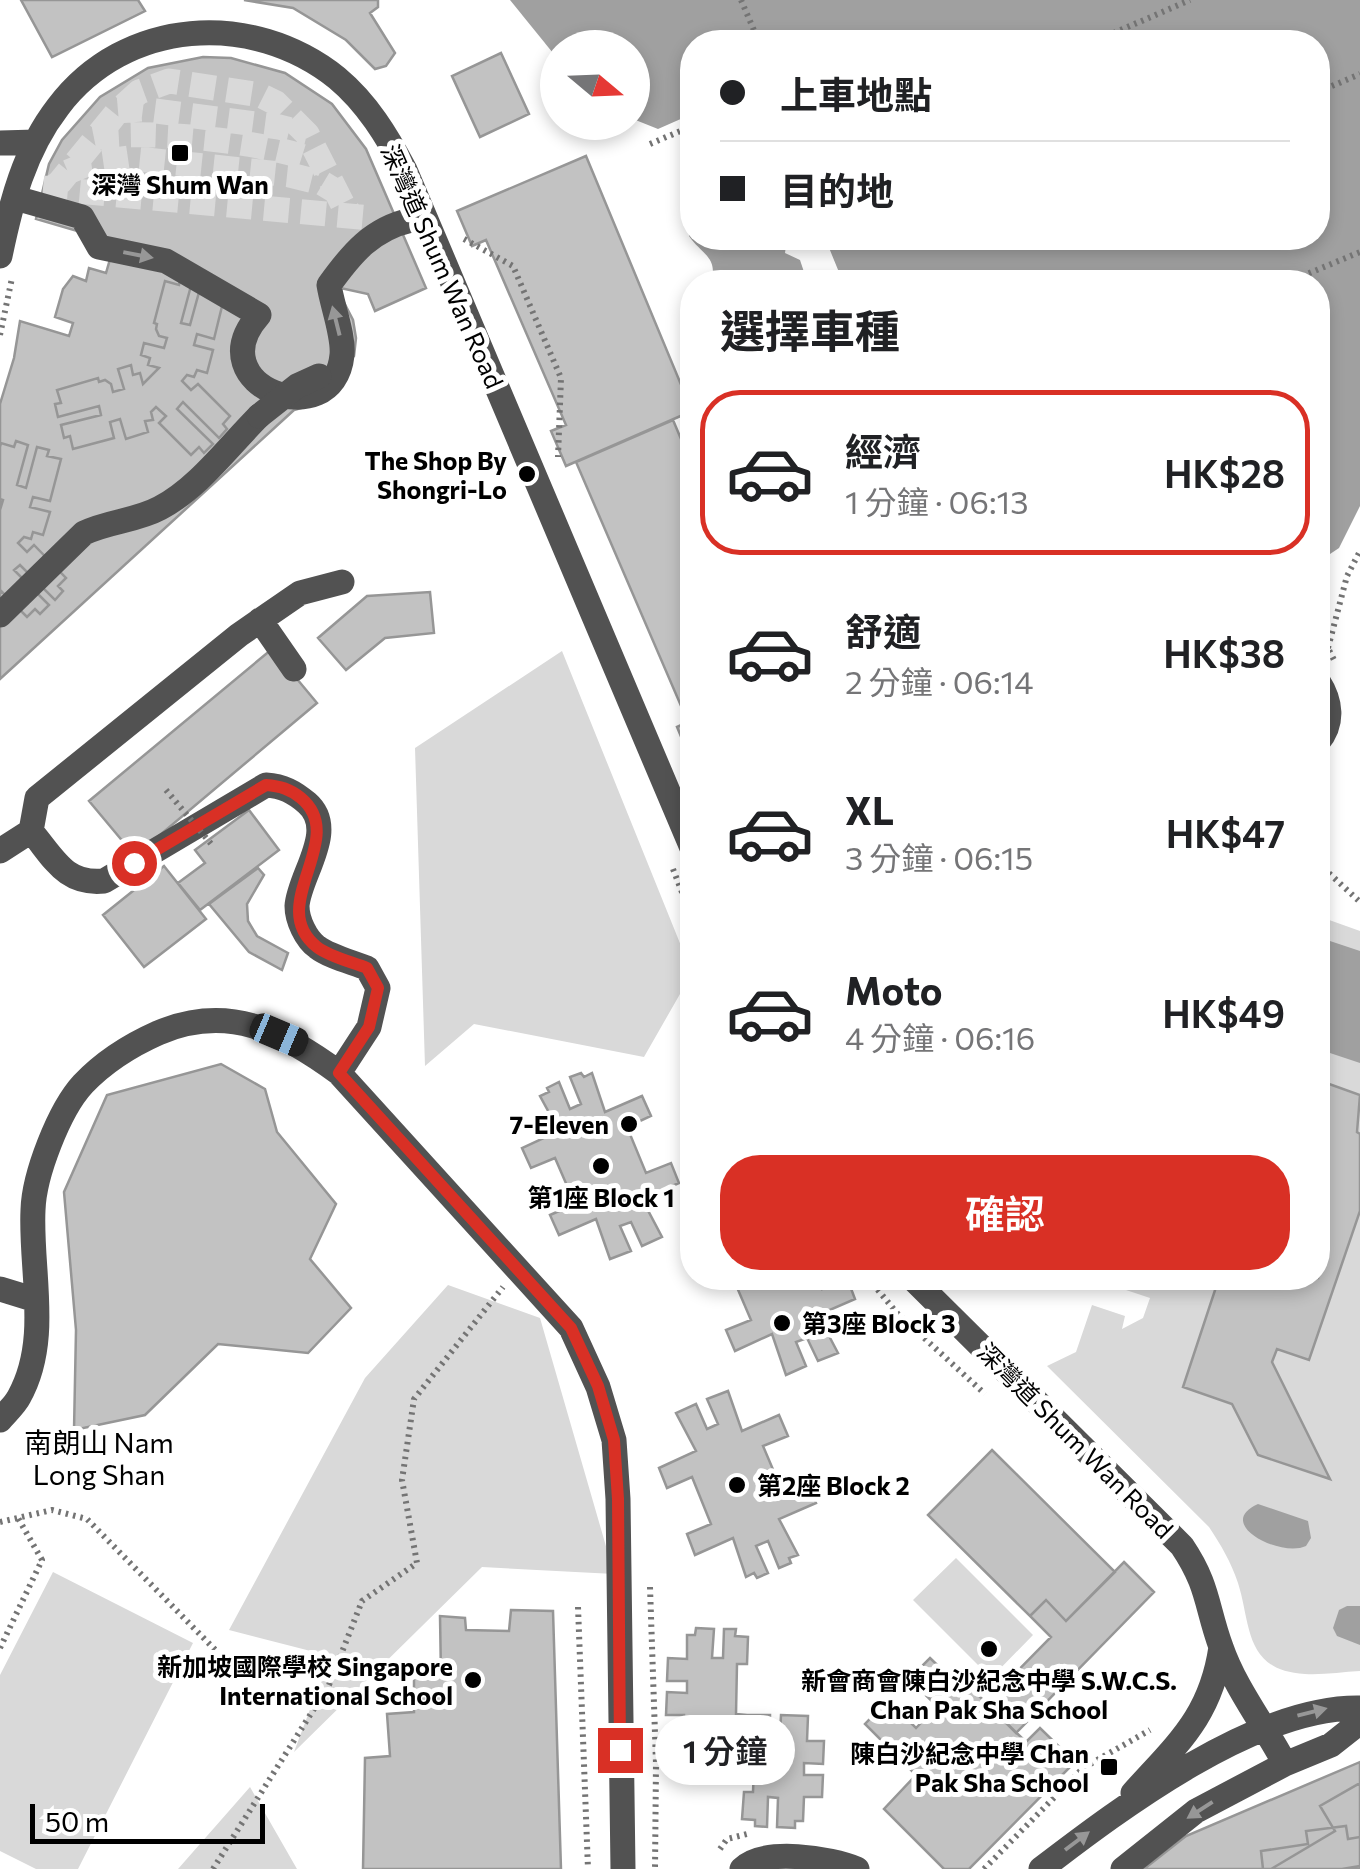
<!DOCTYPE html>
<html lang="zh-TW">
<head>
<meta charset="utf-8">
<style>
	body { margin:0; font-family:Commissioner,"Noto Sans TC",sans-serif; background:#f2f2f2; color:#202124; height:100vh; display:flex; flex-direction:column; font-size:38px; white-space:nowrap }
	* { box-sizing:border-box; margin:0 }
	p { font-size:32px; color:#757577 }
	.icon { flex:none; width:55px; height:55px; fill:none; stroke:currentColor; stroke-width:2; stroke-linecap:round; stroke-linejoin:round }
	.map { position:relative; flex:1; overflow:hidden }
	.drawer { position:absolute; left:680px; top:270px; width:650px; height:1020px; display:flex; flex-direction:column; background:#fff; border-radius:40px; box-shadow:0 5px 15px #0003 }
	.drawer>* { flex:none }
	.top-card { position:absolute; left:680px; top:30px; width:650px; height:220px; border-radius:40px; box-shadow:0 5px 15px #0003; display:grid; align-content:center; height:220px; padding:0 40px; background:#fff }
	.needle { width:65px; rotate:109deg }
	.controls { position:absolute; left:540px; top:30px; display:grid; gap:20px }
	.controls a { display:grid; place-items:center; width:110px; height:110px; border-radius:50%; background:#fff; box-shadow:0 5px 15px #0003; font-size:50px }
	.scale { position:absolute; left:30px; bottom:25px; width:235px; box-sizing:border-box; padding-left:10px; border:5px solid #000; border-top:0; font-size:28px; line-height:35px; white-space:nowrap; color:#000; -webkit-text-stroke:8px #fff; paint-order:stroke }
	.end { position:absolute; width:45px; height:45px; margin:-22px; border:12px solid #d93025; background:#fff; box-shadow:0 0 0 5px #fff }
	.from { border-radius:50% }
	.bubble { position:absolute; height:70px; border-radius:35px; background:#fff; box-shadow:0 5px 15px #0003; font-size:32px; font-weight:600; line-height:70px; text-align:center }
	.car { position:absolute; width:30px; height:60px; margin:-30px -15px; border-radius:12px; box-shadow:0 0 8px 2px #0007; background:linear-gradient(#222 24%,#8ab4d8 0 40%,#222 0 76%,#8ab4d8 0 86%,#222 0) }
	.top-card b { display:flex; align-items:center; gap:35px; height:95px; font-size:38px }
	.top-card b+b { border-top:2px solid #e0e0e0 }
	.top-card i { width:25px; height:25px; background:#202124 }
	ul { padding:0; list-style:none }
	li { display:flex; align-items:center; gap:30px; height:165px; margin:0 20px 15px; padding:0 20px; border:5px solid transparent; border-radius:40px }
	li div { flex:1 }
	li b { display:block; font-size:38px }
	li em { font-style:normal; font-weight:600 }
	li.active { border-color:#d93025 }
	li>.icon { width:90px; height:90px; stroke-width:1.5 }
	h2 { padding:0 40px; font-size:45px; line-height:120px }
	.action { display:flex; gap:20px; margin-top:auto; padding:20px 40px }
	.action a { flex:1; height:115px; border-radius:40px; background:#d93025; color:#fff; font-size:40px; font-weight:600; line-height:115px; text-align:center }
	.map>svg:first-child { display:block }
	.green { fill:#d9d9d9 }
	.water { fill:#a0a0a0 }
	.pier { fill:#fff }
	.building { fill:#c2c2c2; stroke:#969696; stroke-width:2.5 }
	.lines { fill:none; stroke-linecap:round; stroke-linejoin:round }
	.minor-tunnel { stroke:#d9d9d9; stroke-width:25; stroke-dasharray:25 12; stroke-linecap:butt }
	.path { stroke:#747474; stroke-width:6; stroke-dasharray:2.5 5; stroke-linecap:butt }
	.minor { stroke:#525252; stroke-width:25 }
	.path-bridge { stroke:#747474; stroke-width:6; stroke-dasharray:2.5 5; stroke-linecap:butt }
	.minor-bridge { stroke:#525252; stroke-width:25 }
	.oneway { fill:#979797 }
	.route { stroke:#d93025; stroke-width:12 }
	.poi-dot { fill:#000; stroke:#fff; stroke-width:4 }
	.labels { text-anchor:middle; dominant-baseline:central; stroke-width:10; stroke-linejoin:round; paint-order:stroke }
	.poi-label { font-size:25px; font-weight:bold; fill:#000; stroke:#fff; text-anchor:end }
	.street-label { font-size:25px; fill:#000; stroke:#fff }
	.neighbourhood-label { font-size:28px; fill:#000; stroke:#fff }
</style>
</head>
<body>
<div class="map">
<svg width="1360" height="1869" viewBox="0 0 1360 1869">
	<rect width="100%" height="100%" fill="#fff"/>
	<path class="green" d="M562,651l130,322 -48,84 -170,-33 -49,42 -10,-318z
		M1318,916l42,15v740c-18,1 -37,4 -55,3 -61,-3 -54,-50 -67,-91 -7,-21 -17,-38 -29,-56l-162,-161 29,-14 16,-47 33,11 -3,13 21,-11 7,-20 -60,-20h228z
		M448,1285l92,33 74,256 -132,-7 -188,185 36,-96 -101,-26 136,-252z
		M956,1558l77,77 -42,43 -78,-78z
		M53,1572l140,71 -115,226h-42l-36,-18v-176z
		M250,1787l47,82h-119z"/>
	<path class="water" d="M499,0h861v506l-21,42 -21,14v-280h-475l-18,-44h493v-196h-626v72l-34,15 -25,-10 -1,-71h-74l-1,36 -18,-35z
		M692,220v18h95l-2,15 15,7 4,12 -2,7 -8,-2 -11,5h-72c8,-25 -11,-29 -22,-46z
		M1318,937l42,14v112l-42,-14z
		M1258,1504l50,17 3,17 -5,8c-25,12 -93,-22 -48,-42z
		M1347,1606h13v39l-23,-9 -4,-8 6,-18z"/>
	<path class="pier" d="M497,0h13l47,58 -13,10z"/>
	<path class="building" d="M21,0h117l7,11 -93,46z
		M244,0h134v7l-8,6 25,40 -9,13 -11,3 -29,-29 -53,-32z
		M501,53l28,61 -49,23 -28,-61z
		M203,57l28,1 54,15 47,31 34,45 60,139 -51,23 -7,-17 -32,-7 17,33 3,18 -2,18 -45,50 -15,4 -294,269v-275l14,-46 6,-37 49,15 4,-13 -18,-6 8,-28 10,-13 13,5 3,-13 17,5 9,-31 -79,-23 13,-55 13,-24 38,-43 48,-29z
		M586,156l106,255 -126,55 -15,-35 15,-6 -80,-185 -14,6 -15,-35z
		M180,279l12,3 -11,41 9,2 11,-40 23,13 -10,41 -17,-5 -3,11 19,5 -6,23 -10,-3 -3,7 -7,-2 -5,6 9,9 7,-6 32,32 -7,8 4,5 -8,9 -36,-36 -6,7 36,35 -9,9 -5,-6 -8,8 -32,-32 7,-7 -10,-9 -5,5 2,8 -8,1 3,11 -22,7 -6,-20 -10,3 4,16 -41,11 -3,-13 -6,2 -3,-13 40,-10 -2,-9 -41,11 -3,-13 6,-1 -4,-13 41,-12 1,4 6,-2 6,4 2,8 11,-3 -6,-20 13,-4 2,10 7,-2 3,11 16,-16 -11,-3 2,-7 -9,-3 3,-12 20,5 3,-10 -8,-2 -3,-7 1,-5 -3,-1 11,-42 14,4z
		M673,420l19,45v298l-15,-36 11,-5 -112,-260z
		M16,441l12,4 -11,40 9,3 11,-41 12,3 -2,6 14,3 -11,42 -17,-4 -3,10 20,5 -7,23 -10,-3 -2,7 -7,-2 -6,6 9,9 7,-7 32,33 -8,8 5,5 -8,9 -35,-35 -6,5 35,35 -9,9 -5,-5 -8,8 -27,-27v-80l3,-10 -3,-1v-52l1,-4 13,4z
		M430,592l4,41 -49,5 -39,32 -28,-32 49,-42z
		M272,649l45,54 -182,153 -46,-55z
		M249,810l30,40 -79,60 -22,-27 27,-20 -10,-13z
		M164,866l42,53 -62,48 -41,-52z
		M258,868l6,7 -17,29 1,17 9,15 31,17 -6,17 -33,-18 -40,-48z
		M221,1064l44,25 12,43 59,72 -26,55 41,49 -43,45 -90,-9 -73,71 -71,15 2,-100 -12,-138 43,-97z
		M581,1073l3,4 8,-4 13,39 37,-16 9,20 -24,11 19,46 25,-10 8,20 -37,16 20,38 -20,9 -11,-24 -11,4 11,25 -21,8 -14,-40 -37,16 -9,-20 25,-11 -20,-46 -24,10 -9,-20 37,-17 -19,-35 9,-4 -2,-4 12,-6 11,27 11,-5 -11,-27z
		M1318,1080l42,15 -3,37 3,2v77l-51,149 -32,-11 -5,13 58,117 -72,-24 -26,-51 -49,-17 36,-109h99z
		M733,1278h84l5,11 25,-11 8,21 -37,16 20,38 -20,8 -11,-23 -11,4 10,24 -20,9 -14,-41 -37,17 -9,-21 25,-10z
		M728,1391l14,40 37,-16 9,21 -25,10 20,47 24,-11 9,21 -37,16 19,36 -9,3 2,5 -12,5 -11,-27 -12,5 12,27 -11,5 -3,-5 -8,4 -13,-39 -38,17 -8,-21 24,-10 -19,-47 -25,11 -8,-20 37,-17 -20,-38 20,-9 11,25 11,-5 -11,-25z
		M992,1450l123,122 -49,49 -20,-21 -16,16 -102,-101z
		M1124,1562l30,30 -138,141 -30,-30 65,-66 -21,-21 16,-16 20,21z
		M511,1610l42,1 8,258h-198l2,-111 25,-2 -3,-42 27,-2v-35l27,-1 -1,-60 25,2 1,12 43,1z
		M696,1628l18,1 -2,29h11l1,-29h12l-1,7 13,1 -1,27h-10l-1,50 10,1 -1,26h-25l1,-19 -11,-1v19h-27l1,-25h-18l1,-23 20,1v-12h-20l1,-23 19,1v-24h8z
		M930,1658l35,34 5,-5 56,55 14,-14 35,34 -106,107h-25l-60,-60 32,-34 -51,-51 23,-24 28,28 21,-22 -28,-27z
		M746,1715h24v19h10l1,-19 27,1 -1,25h17l-1,23 -19,-1v12h19l-1,22h-18l-1,24h-8v7l-18,-1 1,-29 -10,-1 -1,30 -12,-1v-6l-13,-1 2,-27h9l2,-51h-10z
		M1360,1762v107h-216l42,-33z
		M1360,1783v86h-89l64,-38 -15,-25z
		M1346,1826l2,13 12,-2v29l-18,3h-79l-2,-18 47,-7 -2,-13z"/>
	<g class="lines">
		<path class="minor-tunnel" d="M118,111l23,-2 138,18 28,7
			M94,138c50,-10 186,4 230,27
			M68,172l19,-8 41,-6 162,17 32,8 15,9
			M43,188l328,30
			M51,189l9,-7 58,-71 21,-19 30,-11 91,14 16,8 31,31 38,75 7,6"/>
		<path class="path" d="M741,0l18,42
			M1093,42l97,-42
			M1318,92l42,-18
			M650,144l42,-18
			M464,239l49,27 48,112 -3,79
			M1288,282l72,-30
			M0,335l12,-57
			M1318,641l10,7 6,12
			M1328,648l19,-72 13,-25
			M1318,863l42,39
			M673,869l19,49
			M868,1278l29,35 88,81
			M0,1522l52,-12 35,9 144,147
			M650,1587l6,176 -1,106
			M578,1607l10,262
			M0,1648l42,-88 -24,-42
			M720,1849l7,-10 20,-5
			M213,1869l116,-184 33,-84 55,-38 -15,-83 12,-81 89,-112
			M984,1869l99,-101 67,-38"/>
		<path class="minor" d="M0,143l36,-1
			M26,201l56,16 17,30 67,14 93,54c-63,71 75,122 83,40 2,-19 -10,-50 -13,-70 23,-32 43,-56 82,-65
			M0,256c11,-53 24,-105 58,-149 67,-89 194,-97 279,-29 30,25 50,58 68,92l287,678
			M0,615l84,-82c25,-12 52,-12 76,-25 38,-20 68,-61 99,-92
			M260,620l34,49
			M1318,681c13,20 16,42 0,61
			M0,851l31,-20
			M339,1073l30,-46 9,-39 -11,-20c-15,-6 -37,-11 -50,-21 -11,-8 -20,-27 -20,-41 2,-31 41,-76 10,-103 -13,-11 -24,-17 -41,-18l-162,96c-39,4 -50,-23 -73,-50l6,-33 202,-163 61,-42 42,-11
			M912,1278l270,268c27,40 24,60 39,101 14,41 44,79 64,117
			M0,1289l36,11
			M0,1420c6,-7 15,-15 19,-23 32,-57 11,-127 14,-187 1,-35 26,-100 50,-126 20,-21 48,-39 75,-51 70,-30 124,-2 181,40l232,255 27,59 16,53 4,59 5,370
			M1133,1793c45,-50 78,-77 88,-146
			M742,1869c22,-22 88,-11 115,0
			M1041,1869c81,-62 215,-163 319,-161
			M1123,1869l73,-58 89,-47 46,-19 29,-23"/>
		<path class="path-bridge" d="M166,790l46,55"/>
		<path class="minor-bridge" d="M259,416l38,-30 22,-10"/>
	</g>
	<defs><path id="oneway-solid" d="M-6-.8H1V-3.2L6.5 0L1 3.2V.8H-6Z" transform="scale(2.5)"/></defs>
	<g class="oneway">
		<use href="#oneway-solid" transform="translate(138 255) rotate(11)"/>
		<use href="#oneway-solid" transform="translate(336 321) rotate(-104)"/>
		<use href="#oneway-solid" transform="translate(1312 1712) rotate(-14)"/>
		<use href="#oneway-solid" transform="translate(1200 1810) rotate(147)"/>
		<use href="#oneway-solid" transform="translate(1077 1841) rotate(-37)"/>
	</g>
	<g class="lines">
		<path class="route" d="M134,863l132,-78c14,1 24,4 35,13 49,41 -37,107 16,149 13,10 35,15 50,21l11,20 -9,39 -30,46 232,255 27,58 16,54 4,59 2,251"/>
	</g>
	<g class="poi-dot">
		<rect x="170" y="143" width="20" height="20" rx="5"/>
		<circle cx="527" cy="474" r="10"/>
		<circle cx="629" cy="1124" r="10"/>
		<circle cx="601" cy="1166" r="10"/>
		<circle cx="782" cy="1323" r="10"/>
		<circle cx="737" cy="1485" r="10"/>
		<circle cx="989" cy="1649" r="10"/>
		<circle cx="473" cy="1680" r="10"/>
		<rect x="1099" y="1757" width="20" height="20" rx="5"/>
	</g>
	<g class="labels">
		<g class="poi-label">
			<text x="180" y="184" text-anchor="middle">深灣 Shum Wan</text>
			<text x="507" y="460">The Shop By<tspan x="507" dy="29">Shongri-Lo</tspan></text>
			<text x="609" y="1124">7-Eleven</text>
			<text x="601" y="1197" text-anchor="middle">第1座 Block 1</text>
			<text x="802" y="1323" text-anchor="start">第3座 Block 3</text>
			<text x="757" y="1485" text-anchor="start">第2座 Block 2</text>
			<text x="453" y="1666">新加坡國際學校 Singapore<tspan x="453" dy="29">International School</tspan></text>
			<text x="989" y="1680" text-anchor="middle">新會商會陳白沙紀念中學 S.W.C.S.<tspan x="989" dy="29">Chan Pak Sha School</tspan></text>
			<text x="1089" y="1753">陳白沙紀念中學 Chan<tspan x="1089" dy="29">Pak Sha School</tspan></text>
		</g>
		<g class="street-label">
			<text transform="translate(443 266) rotate(66)">深灣道 Shum Wan Road</text>
			<text transform="translate(1076 1440) rotate(45)">深灣道 Shum Wan Road</text>
		</g>
		<g class="neighbourhood-label">
			<text x="99" y="1442">南朗山 Nam<tspan x="99" dy="32">Long Shan</tspan></text>
		</g>
	</g>
</svg>
<div class="controls">
<a><svg class="needle" viewBox="-14 -14 28 28"><path d="M0-13l5 13h-10z" fill="#e53935"/><path d="M0 13l5-13h-10z" fill="#757577"/></svg></a>
</div>
<div class="scale">50 m</div>
<i class="end from" style="left:134px;top:863px"></i>
<i class="end" style="left:620px;top:1750px"></i>
<div class="bubble" style="left:655px;top:1715px;width:140px">1 分鐘</div>
<i class="car" style="left:279px;top:1035px;rotate:113deg"></i>
<div class="top-card">
<b><i class="from"></i>上車地點</b>
<b><i></i>目的地</b>
</div>
<section class="drawer">
<h2>選擇車種</h2>
<ul>
<li class="active"><svg class="icon" aria-label="car" viewBox="0 0 24 24"><path d="M5 17H2v-5l4-1 3-4h7l3 4 3 1v5h-3M9 17h6M6 11h13"/><circle cx="7" cy="17" r="2"/><circle cx="17" cy="17" r="2"/></svg><div><b>經濟</b><p>1 分鐘 · 06:13</p></div><em>HK$28</em></li>
<li><svg class="icon" aria-label="car" viewBox="0 0 24 24"><path d="M5 17H2v-5l4-1 3-4h7l3 4 3 1v5h-3M9 17h6M6 11h13"/><circle cx="7" cy="17" r="2"/><circle cx="17" cy="17" r="2"/></svg><div><b>舒適</b><p>2 分鐘 · 06:14</p></div><em>HK$38</em></li>
<li><svg class="icon" aria-label="car" viewBox="0 0 24 24"><path d="M5 17H2v-5l4-1 3-4h7l3 4 3 1v5h-3M9 17h6M6 11h13"/><circle cx="7" cy="17" r="2"/><circle cx="17" cy="17" r="2"/></svg><div><b>XL</b><p>3 分鐘 · 06:15</p></div><em>HK$47</em></li>
<li><svg class="icon" aria-label="car" viewBox="0 0 24 24"><path d="M5 17H2v-5l4-1 3-4h7l3 4 3 1v5h-3M9 17h6M6 11h13"/><circle cx="7" cy="17" r="2"/><circle cx="17" cy="17" r="2"/></svg><div><b>Moto</b><p>4 分鐘 · 06:16</p></div><em>HK$49</em></li>
</ul>
<div class="action"><a>確認</a></div>
</section>
</div>
</body>
</html>
